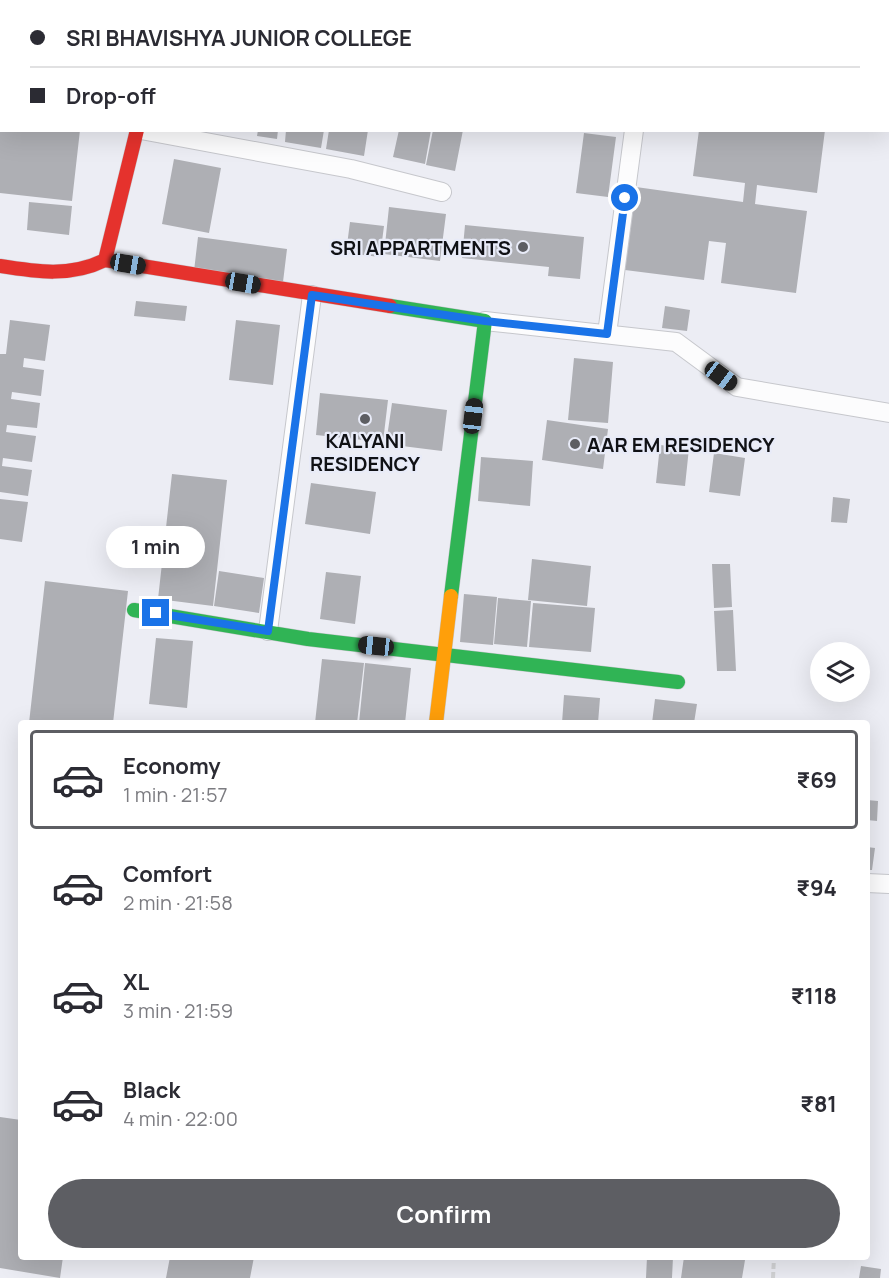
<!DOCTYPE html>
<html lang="en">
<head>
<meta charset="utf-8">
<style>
	body { margin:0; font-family:Manrope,sans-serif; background:#f2f2f3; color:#2b2b33; height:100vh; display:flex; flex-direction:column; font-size:22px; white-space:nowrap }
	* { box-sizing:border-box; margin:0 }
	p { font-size:20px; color:#7c7c81 }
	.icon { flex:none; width:33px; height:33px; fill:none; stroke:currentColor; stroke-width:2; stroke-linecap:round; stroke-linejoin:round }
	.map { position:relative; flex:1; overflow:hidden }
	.details { position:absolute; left:18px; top:720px; width:852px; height:540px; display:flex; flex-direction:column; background:#fff; border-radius:6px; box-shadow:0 6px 24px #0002 }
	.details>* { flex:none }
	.guide { position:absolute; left:0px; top:0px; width:890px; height:132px; box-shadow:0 6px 24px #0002; display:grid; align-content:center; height:132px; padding:0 30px; background:#fff }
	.fabs { position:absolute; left:810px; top:642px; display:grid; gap:12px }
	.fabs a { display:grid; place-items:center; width:60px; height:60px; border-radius:50%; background:#fff; box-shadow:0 6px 24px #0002; font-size:30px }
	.end { position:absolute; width:27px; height:27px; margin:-14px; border:8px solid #1a73e8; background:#fff; box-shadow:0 0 0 3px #fff }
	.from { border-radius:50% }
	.bubble { position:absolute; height:42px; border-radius:21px; background:#fff; box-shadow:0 6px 24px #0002; font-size:20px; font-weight:700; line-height:42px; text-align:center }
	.car { position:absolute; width:18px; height:36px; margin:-18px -9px; border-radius:8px; box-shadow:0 0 4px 2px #0007; background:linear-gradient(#222 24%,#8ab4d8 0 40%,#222 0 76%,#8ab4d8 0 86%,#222 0) }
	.guide b { display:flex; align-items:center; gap:21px; height:57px; font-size:22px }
	.guide b+b { border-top:2px solid #e1e1e2 }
	.guide i { width:15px; height:15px; background:#2b2b33 }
	ul { padding:10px 0 0; list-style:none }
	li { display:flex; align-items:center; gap:18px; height:99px; margin:0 12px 9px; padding:0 18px; border:3px solid transparent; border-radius:6px }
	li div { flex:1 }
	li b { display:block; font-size:22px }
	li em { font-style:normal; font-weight:700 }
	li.active { border-color:#5d5e63 }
	li>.icon { width:54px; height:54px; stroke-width:1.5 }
	.cta { display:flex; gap:12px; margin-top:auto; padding:12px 30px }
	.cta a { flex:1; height:69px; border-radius:36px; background:#5d5e63; color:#fff; font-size:24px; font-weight:700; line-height:69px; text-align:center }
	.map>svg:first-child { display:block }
	.building { fill:#aeafb4 }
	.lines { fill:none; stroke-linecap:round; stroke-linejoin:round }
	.street-casing { stroke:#c6c7cc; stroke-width:20 }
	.fast-casing { stroke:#c6c7cc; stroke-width:15 }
	.slow-casing { stroke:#c6c7cc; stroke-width:15 }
	.jam-casing { stroke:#c6c7cc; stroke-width:15 }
	.path { stroke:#d2d3d5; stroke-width:4; stroke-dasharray:6 3; stroke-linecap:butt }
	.street { stroke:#fcfcfd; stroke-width:18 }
	.fast { stroke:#30b455; stroke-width:14 }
	.slow { stroke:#ff9f0a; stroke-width:14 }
	.jam { stroke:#e5322d; stroke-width:14 }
	.route { stroke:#1a73e8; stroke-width:8 }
	.poi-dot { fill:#5d5e63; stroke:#e8ebf8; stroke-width:2 }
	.labels { text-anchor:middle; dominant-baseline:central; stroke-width:4.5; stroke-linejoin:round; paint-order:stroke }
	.poi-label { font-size:20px; font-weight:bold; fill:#101115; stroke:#e8ebf8; text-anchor:end }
</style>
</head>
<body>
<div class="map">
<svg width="889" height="1278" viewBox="0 0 889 1278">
	<rect width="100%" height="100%" fill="#ecedf4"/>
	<path class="building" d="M0,130h80l-8,71 -72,-8z
		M258,130h20l-1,9 -20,-3z
		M286,130h38l-3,18 -36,-6z
		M329,130h39l-4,26 -38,-7z
		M399,130h32l-6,34 -32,-7z
		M433,130h30l-8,41 -29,-6z
		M699,130h126l-8,63 -60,-8 -2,19 52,7 -11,82 -75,-10 5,-40 -17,-2 -5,39 -79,-10 11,-83 107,15 2,-19 -52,-7z
		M584,133l32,4 -8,60 -32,-4z
		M174,159l47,9 -12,65 -47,-9z
		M29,202l43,4 -3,29 -42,-5z
		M389,207l57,7 -6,47 -56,-7z
		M350,222l34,4 -4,31 -34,-4z
		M465,225l119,12 -4,42 -32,-3 1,-9 -87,-9z
		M198,237l89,12 -4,33 -89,-11z
		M136,301l51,5 -2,15 -51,-5z
		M665,306l25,4 -3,21 -25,-3z
		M10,320l40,5 -5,36 -21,-3 -1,9 21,3 -3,26 -29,-4 -1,7 29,4 -3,25 -30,-3 -1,7 30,4 -4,26 -29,-4 -1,8 30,4 -4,26 -28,-4v-138h6z
		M236,320l44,5 -7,60 -44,-5z
		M574,358l39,4 -5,61 -40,-3z
		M320,393l68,7 -5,42 -67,-7z
		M392,403l55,7 -5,41 -56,-7z
		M547,420l61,9 -5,40 -61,-9z
		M660,445l29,3 -4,38 -29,-3z
		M714,453l31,5 -5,38 -31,-4z
		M481,457l52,4 -3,45 -52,-5z
		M172,474l55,6 -14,126 -55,-7z
		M311,483l65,9 -6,42 -65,-10z
		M833,497l17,2 -3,24 -16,-1z
		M0,499l28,3 -6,40 -22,-3z
		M532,559l59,7 -4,40 -59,-6z
		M712,564h18l2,43 -18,1z
		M219,571l45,7 -5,35 -45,-7z
		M326,572l35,4 -6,48 -35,-5z
		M45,581l83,10 -15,132h-84z
		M464,594l33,3 -4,48 -33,-3z
		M498,598l33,3 -4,46 -33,-3z
		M533,603l62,5 -4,44 -62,-5z
		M733,610l3,61h-19l-3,-60z
		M156,638l37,3 -6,67 -38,-4z
		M322,659l42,4 -7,60h-42z
		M365,663l46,5 -6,55h-46z
		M564,695l36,3 -2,25h-36z
		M655,699l42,5 -3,19h-42z
		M867,800l11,1 -1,20 -10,-1z
		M867,847l8,1 -3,22h-5z
		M0,1117l21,3v137h42l-3,21 -60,-10z
		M170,1257l52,2v-2h32l-4,21h-84z
		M647,1257h26l-1,21h-26z
		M684,1257h38l23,3 -3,18h-61z
		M861,1266l20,3 -1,9h-21z"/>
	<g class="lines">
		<g class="street-casing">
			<path id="street" d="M338,0l7,2
				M141,130l210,39 91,23
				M485,321l191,21 61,45 152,26
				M607,334l27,-204
				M268,631l44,-336
				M867,883l22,1"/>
		</g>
		<g class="fast-casing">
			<path id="fast" d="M390,306l95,15 -34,275
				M134,610l174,29 370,43"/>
		</g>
		<g class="slow-casing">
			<path id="slow" d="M166,2l1,-2
				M436,723l15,-127"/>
		</g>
		<g class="jam-casing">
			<path id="jam" d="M105,260l285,46
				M0,266c37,6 71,11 105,-6l32,-130"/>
		</g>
		<path class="path" d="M773,1278l1,-21"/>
		<use href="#street" class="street"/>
		<use href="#fast" class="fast"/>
		<use href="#slow" class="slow"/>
		<use href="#jam" class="jam"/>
	</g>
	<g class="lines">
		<path class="route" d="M156,613l112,18 44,-336 173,26 122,13 18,-136"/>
	</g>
	<g class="poi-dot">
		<circle cx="523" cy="247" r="6"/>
		<circle cx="365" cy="419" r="6"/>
		<circle cx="575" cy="444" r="6"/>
	</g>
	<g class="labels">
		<g class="poi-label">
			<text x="511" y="247">SRI APPARTMENTS</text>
			<text x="365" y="440" text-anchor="middle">KALYANI<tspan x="365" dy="23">RESIDENCY</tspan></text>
			<text x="587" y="444" text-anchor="start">AAR EM RESIDENCY</text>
		</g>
	</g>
</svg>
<div class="fabs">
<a><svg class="icon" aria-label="layers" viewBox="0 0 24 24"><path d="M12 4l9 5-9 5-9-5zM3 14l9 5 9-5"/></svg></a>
</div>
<i class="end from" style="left:625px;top:198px"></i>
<i class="end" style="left:156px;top:613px"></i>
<div class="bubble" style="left:106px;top:526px;width:99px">1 min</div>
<i class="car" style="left:128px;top:264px;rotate:100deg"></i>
<i class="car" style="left:243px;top:283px;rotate:100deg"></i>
<i class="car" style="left:721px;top:376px;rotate:127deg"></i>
<i class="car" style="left:473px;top:416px;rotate:7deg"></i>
<i class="car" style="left:376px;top:646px;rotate:276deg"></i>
<div class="guide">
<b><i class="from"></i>SRI BHAVISHYA JUNIOR COLLEGE</b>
<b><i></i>Drop-off</b>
</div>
<section class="details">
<ul>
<li class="active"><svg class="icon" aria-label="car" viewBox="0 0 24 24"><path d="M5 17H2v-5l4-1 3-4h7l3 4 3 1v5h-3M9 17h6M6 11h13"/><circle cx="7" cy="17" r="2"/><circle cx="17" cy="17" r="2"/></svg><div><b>Economy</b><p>1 min · 21:57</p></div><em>₹69</em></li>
<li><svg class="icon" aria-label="car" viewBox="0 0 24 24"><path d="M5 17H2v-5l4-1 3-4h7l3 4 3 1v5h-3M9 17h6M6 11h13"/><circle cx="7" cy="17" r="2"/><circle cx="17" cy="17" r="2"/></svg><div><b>Comfort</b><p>2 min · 21:58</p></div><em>₹94</em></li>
<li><svg class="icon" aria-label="car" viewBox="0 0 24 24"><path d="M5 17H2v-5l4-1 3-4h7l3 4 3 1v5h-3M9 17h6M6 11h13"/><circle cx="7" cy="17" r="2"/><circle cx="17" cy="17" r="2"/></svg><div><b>XL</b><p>3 min · 21:59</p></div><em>₹118</em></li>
<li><svg class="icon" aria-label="car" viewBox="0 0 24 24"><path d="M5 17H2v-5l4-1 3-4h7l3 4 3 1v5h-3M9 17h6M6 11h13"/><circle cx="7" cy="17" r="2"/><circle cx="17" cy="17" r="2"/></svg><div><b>Black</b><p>4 min · 22:00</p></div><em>₹81</em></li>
</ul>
<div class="cta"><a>Confirm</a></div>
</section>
</div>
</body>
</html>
